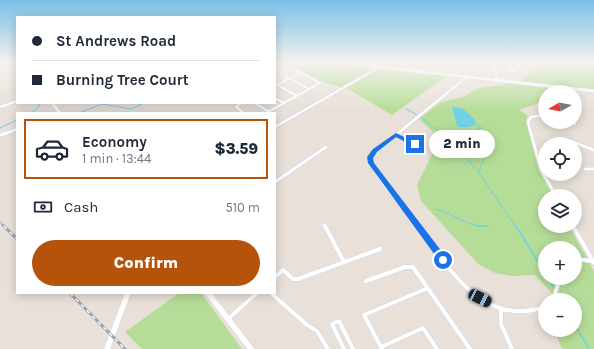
<!DOCTYPE html>
<html lang="en">
<head>
<meta charset="utf-8">
<style>
	body { margin:0; font-family:Karla,sans-serif; background:#f6f6f7; color:#1f2937; height:100vh; display:flex; flex-direction:column; font-size:15px; white-space:nowrap }
	* { box-sizing:border-box; margin:0 }
	p { font-size:13px; color:#747a83 }
	.icon { flex:none; width:22px; height:22px; fill:none; stroke:currentColor; stroke-width:2; stroke-linecap:round; stroke-linejoin:round }
	.map { position:relative; flex:1; overflow:hidden }
	.side { position:absolute; left:16px; top:112px; width:260px; height:182px; display:flex; flex-direction:column; background:#fff; border-radius:0px; box-shadow:0 2px 10px #0003 }
	.side>* { flex:none }
	.top-card { position:absolute; left:16px; top:16px; width:260px; height:88px; border-radius:0px; box-shadow:0 2px 10px #0003; display:grid; align-content:center; height:88px; padding:0 16px; background:#fff }
	.needle { width:26px; rotate:261deg }
	.fabs { position:absolute; left:538px; top:85px; display:grid; gap:8px }
	.fabs a { display:grid; place-items:center; width:44px; height:44px; border-radius:50%; background:#fff; box-shadow:0 2px 10px #0003; font-size:20px }
	.end { position:absolute; width:18px; height:18px; margin:-9px; border:5px solid #1a73e8; background:#fff; box-shadow:0 0 0 2px #fff }
	.from { border-radius:50% }
	.bubble { position:absolute; height:28px; border-radius:14px; background:#fff; box-shadow:0 2px 10px #0003; font-size:13px; font-weight:800; line-height:28px; text-align:center }
	.car { position:absolute; width:12px; height:24px; margin:-12px -6px; border-radius:5px; box-shadow:0 0 3px 1px #0007; background:linear-gradient(#222 24%,#8ab4d8 0 40%,#222 0 76%,#8ab4d8 0 86%,#222 0) }
	.top-card b { display:flex; align-items:center; gap:14px; height:38px; font-size:15px }
	.top-card b+b { border-top:1px solid #e0e1e3 }
	.top-card i { width:10px; height:10px; background:#1f2937 }
	ul { padding:7px 0 0; list-style:none }
	li { display:flex; align-items:center; gap:12px; height:60px; margin:0 8px 6px; padding:0 8px; border:2px solid transparent; border-radius:0px }
	li div { flex:1 }
	li b { display:block; font-size:15px }
	li em { font-style:normal; font-weight:800 }
	li.current { border-color:#b45309 }
	li>.icon { width:36px; height:36px; stroke-width:1.5 }
	.pay { display:flex; align-items:center; gap:10px; height:44px; padding:0 16px; font-size:15px }
	.pay p { margin-inline-start:auto }
	.primary-button { display:flex; gap:8px; margin-top:auto; padding:8px 16px }
	.primary-button a { flex:1; height:46px; border-radius:24px; background:#b45309; color:#fff; font-size:16px; font-weight:800; line-height:46px; text-align:center }
	.map>svg:first-child { display:block }
	.green { fill:#b6dd98; fill-rule:evenodd }
	.water { fill:#71d1e6 }
	.lines { fill:none; stroke-linecap:round; stroke-linejoin:round }
	.stream-far1 { stroke:#71d1e6; stroke-width:1 }
	.stream { stroke:#71d1e6; stroke-width:1.5 }
	.street-far2-casing { stroke:#cfd3e0; stroke-width:3.5 }
	.street-far1-casing { stroke:#cfd3e0; stroke-width:4 }
	.street-casing { stroke:#cfd3e0; stroke-width:5 }
	.secondary-far1-casing { stroke:#cfd3e0; stroke-width:4 }
	.secondary-casing { stroke:#cfd3e0; stroke-width:6 }
	.street-far2 { stroke:#fff; stroke-width:2.5 }
	.street-far1 { stroke:#fff; stroke-width:3 }
	.street { stroke:#fff; stroke-width:4 }
	.secondary-far1 { stroke:#fff; stroke-width:3 }
	.secondary { stroke:#fff; stroke-width:5.5 }
	.rail-far1-casing { stroke:#9da1b1; stroke-width:2 }
	.rail-casing { stroke:#9da1b1; stroke-width:3 }
	.rail-far1 { stroke:#fff; stroke-width:1; stroke-dasharray:2.5; stroke-linecap:butt }
	.rail { stroke:#fff; stroke-width:1.5; stroke-dasharray:4; stroke-linecap:butt }
	.route { fill:#1a73e8 }
</style>
</head>
<body>
<div class="map">
<svg width="594" height="349" viewBox="0 0 594 349">
	<rect width="100%" height="100%" fill="#e9e1d9"/>
	<path class="green" d="M282,62h46l121,12 -57,41 -46,-27 -21,-5z
		M540,62h54v29l-25,-3 1,4h-25v9l-26,9 9,6 -2,3 11,46 16,31h-8v30h24l25,45v78h-32l-8,-19h21v-30h-17l-23,-25 -24,1 -16,-3 -17,-9 -57,-63 -4,-16 18,-37 -2,-16 -14,-13 22,-17 22,-5 16,-9 37,-5 11,-7 15,-13zM545,248h30v30h-30z
		M179,293h22l41,56h-100l-17,-17z"/>
	<path class="water" d="M452,107c12,-1 16,7 24,14v3l-8,3h-9l-3,-4z"/>
	<g class="lines">
		<path class="stream-far1" d="M154,103h7
			M102,104l29,5 13,-6
			M405,108l12,7
			M32,113l7,-7v-3
			M79,113l25,-10
			M421,117l35,28 19,23
			M476,124l5,4 -7,3v4l-2,1 5,9
			M0,128l17,-8
			M478,146l6,12 -5,13
			M477,170l39,57
			M435,209c19,4 33,19 53,17"/>
		<path class="stream" d="M476,226h11
			M516,226l29,47
			M548,278l7,12
			M575,325l14,24"/>
		<g class="street-far2-casing">
			<path id="street-far2" d="M493,62l4,17
				M510,62v4l6,3
				M522,62l11,3
				M275,66l9,-4
				M462,66l2,-1 -1,-3
				M275,70l34,19
				M508,71h6l8,-8 -1,-1
				M276,84l21,12
				M275,86l26,-14
				M275,98l9,5
				M241,103l-5,4 8,6
				M255,103l14,9
				M575,105v2
				M0,107l17,-6
				M266,113l54,-30 -38,-21
				M573,122l2,2
				M275,127l101,-58 1,-7
				M4,134l13,-5
				M397,134l71,-58
				M531,134l-3,-12 3,-5 14,-2"/>
		</g>
		<g class="street-far1-casing">
			<path id="street-far1" d="M398,133l-28,24c3,20 36,53 49,70
				M531,133l10,37 15,26
				M0,135l7,-2
				M396,135l19,9
				M571,141l23,9
				M585,169h9
				M275,182l51,-35
				M324,225l1,2"/>
		</g>
		<g class="street-casing">
			<path id="street" d="M325,226l19,36
				M418,226c31,42 64,102 127,81
				M573,226l21,37
				M575,259l17,2
				M275,277l8,-7 10,9h5l82,-30
				M366,281l39,-14h8l57,82
				M271,293l36,32 10,6 11,18
				M553,300l7,-22
				M501,308v16l11,25
				M228,319l29,-26
				M381,347l42,-19 14,21
				M344,349l-12,-25 7,-3 14,28
				M382,349l-18,-34 64,-27"/>
		</g>
		<g class="secondary-far1-casing">
			<path id="secondary-far1" d="M334,62l260,29
				M52,103l8,10"/>
		</g>
		<g class="secondary-casing">
			<path id="secondary" d="M208,293l43,56
				M107,349l21,-56"/>
		</g>
		<use href="#street-far2" class="street-far2"/>
		<use href="#street-far1" class="street-far1"/>
		<use href="#street" class="street"/>
		<use href="#secondary-far1" class="secondary-far1"/>
		<use href="#secondary" class="secondary"/>
		<g class="rail-far1-casing">
			<path id="rail-far1" d="M0,222l5,5"/>
		</g>
		<g class="rail-casing">
			<path id="rail" d="M4,226l13,13
				M70,293l55,56"/>
		</g>
		<use href="#rail-far1" class="rail-far1"/>
		<use href="#rail" class="rail"/>
	</g>
	<linearGradient id="sky" x2="0" y2="1"><stop stop-color="#78c0e7"/><stop offset="0.56" stop-color="#f5f2ee"/><stop offset="1" stop-color="#f5f2ee" stop-opacity="0"/></linearGradient>
	<rect width="594" height="111" fill="url(#sky)"/>
	<path class="route" d="M396,133l22,11 -5,2 -17,-9 -19,15 -4,6 1,5 72,94v5h-6l-72,-99 -1,-6 6,-8z"/>
</svg>
<div class="fabs">
<a><svg class="needle" viewBox="-14 -14 28 28"><path d="M0-13l5 13h-10z" fill="#e53935"/><path d="M0 13l5-13h-10z" fill="#747a83"/></svg></a>
<a><svg class="icon" aria-label="locate" viewBox="0 0 24 24"><circle cx="12" cy="12" r="6"/><path d="M12 2v4M12 18v4M2 12h4M18 12h4"/></svg></a>
<a><svg class="icon" aria-label="layers" viewBox="0 0 24 24"><path d="M12 4l9 5-9 5-9-5zM3 14l9 5 9-5"/></svg></a>
<a>+</a>
<a>−</a>
</div>
<i class="end from" style="left:443px;top:260px"></i>
<i class="end" style="left:415px;top:144px"></i>
<div class="bubble" style="left:429px;top:130px;width:66px">2 min</div>
<i class="car" style="left:480px;top:298px;rotate:116deg"></i>
<div class="top-card">
<b><i class="from"></i>St Andrews Road</b>
<b><i></i>Burning Tree Court</b>
</div>
<section class="side">
<ul>
<li class="current"><svg class="icon" aria-label="car" viewBox="0 0 24 24"><path d="M5 17H2v-5l4-1 3-4h7l3 4 3 1v5h-3M9 17h6M6 11h13"/><circle cx="7" cy="17" r="2"/><circle cx="17" cy="17" r="2"/></svg><div><b>Economy</b><p>1 min · 13:44</p></div><em>$3.59</em></li>
</ul>
<div class="pay"><svg class="icon" aria-label="cash" viewBox="0 0 24 24"><path d="M3 7h18v10H3z"/><circle cx="12" cy="12" r="2"/></svg>Cash<p>510 m</p></div>
<div class="primary-button"><a>Confirm</a></div>
</section>
</div>
</body>
</html>
